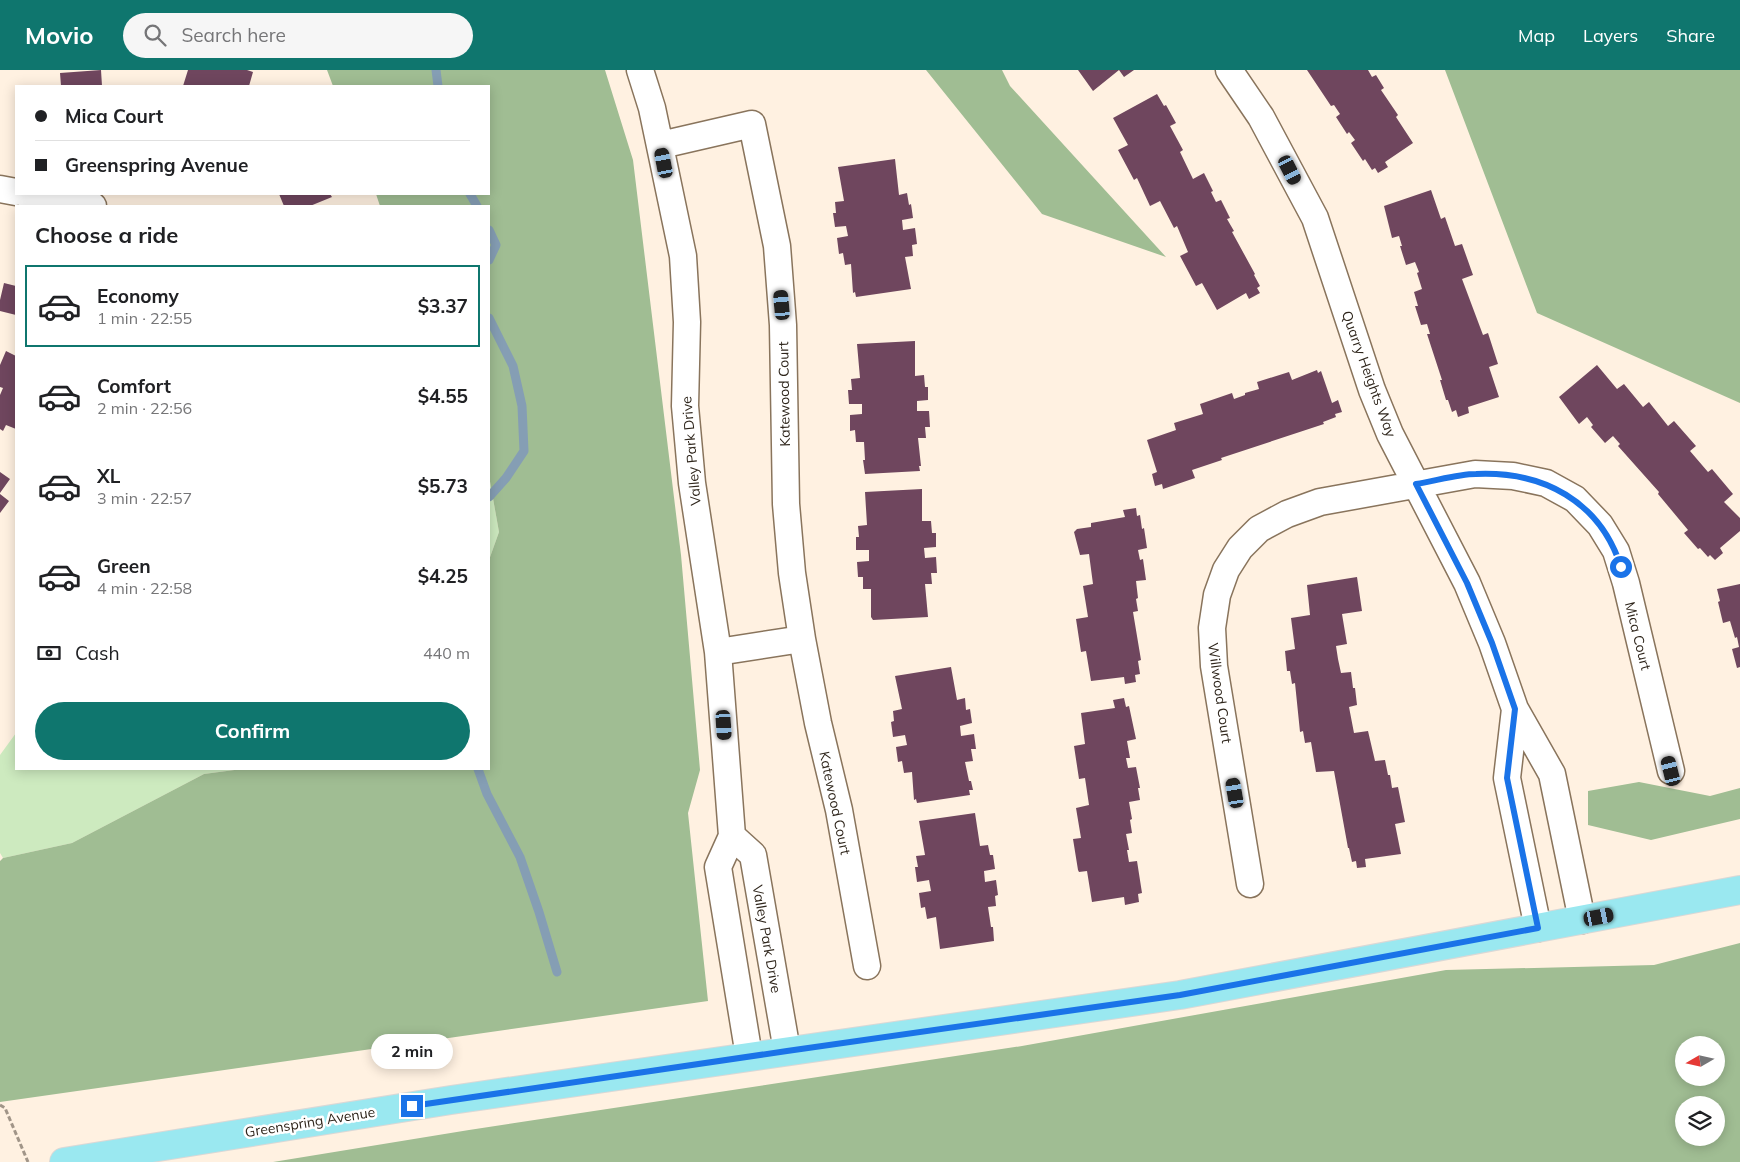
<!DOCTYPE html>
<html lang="en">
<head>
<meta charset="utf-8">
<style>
	body { margin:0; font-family:Mulish,sans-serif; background:#f6f6f6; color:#202124; height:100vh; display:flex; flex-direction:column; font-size:19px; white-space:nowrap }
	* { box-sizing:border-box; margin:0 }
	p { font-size:16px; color:#757577 }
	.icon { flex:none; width:28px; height:28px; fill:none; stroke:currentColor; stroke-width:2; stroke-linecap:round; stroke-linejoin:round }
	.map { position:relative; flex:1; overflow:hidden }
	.side { position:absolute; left:15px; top:135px; width:475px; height:565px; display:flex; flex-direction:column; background:#fff; border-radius:0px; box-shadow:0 2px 12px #0003 }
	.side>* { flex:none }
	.guide { position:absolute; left:15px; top:15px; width:475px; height:110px; border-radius:0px; box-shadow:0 2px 12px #0003; display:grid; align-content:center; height:110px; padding:0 20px; background:#fff }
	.needle { width:32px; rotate:261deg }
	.tools { position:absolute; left:1675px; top:966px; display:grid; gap:10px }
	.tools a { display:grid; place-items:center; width:50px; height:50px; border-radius:50%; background:#fff; box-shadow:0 2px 12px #0003; font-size:25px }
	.end { position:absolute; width:22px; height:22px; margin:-11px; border:6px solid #1a73e8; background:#fff; box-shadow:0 0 0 2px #fff }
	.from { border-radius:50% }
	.bubble { position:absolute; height:35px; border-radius:18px; background:#fff; box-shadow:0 2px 12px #0003; font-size:16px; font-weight:700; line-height:35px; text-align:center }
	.car { position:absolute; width:15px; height:30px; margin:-15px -8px; border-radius:6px; box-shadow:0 0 4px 1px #0007; background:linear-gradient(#222 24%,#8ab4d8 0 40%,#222 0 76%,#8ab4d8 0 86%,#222 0) }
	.guide b { display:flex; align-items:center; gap:18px; height:48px; font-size:19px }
	.guide b+b { border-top:1px solid #e0e0e0 }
	.guide i { width:12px; height:12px; background:#202124 }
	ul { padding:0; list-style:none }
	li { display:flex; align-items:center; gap:15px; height:82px; margin:0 10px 8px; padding:0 10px; border:2px solid transparent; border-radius:0px }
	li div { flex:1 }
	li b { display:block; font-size:19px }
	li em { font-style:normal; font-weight:700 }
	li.active { border-color:#0f766e }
	li>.icon { width:45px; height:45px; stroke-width:1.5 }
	h2 { padding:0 20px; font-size:22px; line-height:60px }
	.pay { display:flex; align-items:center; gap:12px; height:55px; padding:0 20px; font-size:19px }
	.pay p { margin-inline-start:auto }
	.cta { display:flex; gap:10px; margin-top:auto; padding:10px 20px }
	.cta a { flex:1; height:58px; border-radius:30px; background:#0f766e; color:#fff; font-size:20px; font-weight:700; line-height:58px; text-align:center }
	header { display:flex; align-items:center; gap:30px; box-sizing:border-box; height:70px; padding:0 25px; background:#0f766e; color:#fff }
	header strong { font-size:24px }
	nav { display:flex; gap:28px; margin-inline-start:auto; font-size:18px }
	.search { width:350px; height:45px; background:#f6f6f6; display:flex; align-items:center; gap:12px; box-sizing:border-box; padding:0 18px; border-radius:28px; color:#757577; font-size:19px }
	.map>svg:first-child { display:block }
	.green { fill:#cdeabf }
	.forest { fill:#a0bd93; fill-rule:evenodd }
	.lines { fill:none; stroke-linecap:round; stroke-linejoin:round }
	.stream { stroke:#859eb4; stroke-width:9 }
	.building { fill:#6f465e }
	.minor-casing { stroke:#89745c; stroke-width:29 }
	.major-casing { stroke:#dad8d6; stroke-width:30 }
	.path { stroke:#a19588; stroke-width:3; stroke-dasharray:5 2.5; stroke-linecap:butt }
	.minor { stroke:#fff; stroke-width:26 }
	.major { stroke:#9ae8f0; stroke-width:28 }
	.route { stroke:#1a73e8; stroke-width:6 }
	.labels { text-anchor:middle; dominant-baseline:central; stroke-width:5; stroke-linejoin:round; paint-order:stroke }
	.street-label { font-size:14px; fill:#2f261c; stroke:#fff }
</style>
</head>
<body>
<header>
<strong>Movio</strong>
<div class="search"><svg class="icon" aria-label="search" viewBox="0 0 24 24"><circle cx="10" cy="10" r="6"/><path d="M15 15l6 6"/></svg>Search here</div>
<nav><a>Map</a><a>Layers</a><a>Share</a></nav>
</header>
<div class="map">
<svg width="1740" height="1092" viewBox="0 0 1740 1092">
	<rect width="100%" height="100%" fill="#fff1e1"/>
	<path class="green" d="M489,406l10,56 -10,28z
		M16,663v36h226l-38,5 -132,69 -69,15 -3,-5v-98z"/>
	<path class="forest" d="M327,0h278l28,90 48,395 19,215 -12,43 20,188 -708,101v-241l3,-3 69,-15 132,-69 38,-5h247v-209l10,-28 -10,-56v-270h-109l-4,-12h113v-108h-156z
		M926,0h76l8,16 156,171 -124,-43z
		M1445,0h295v333l-203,-90z
		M1639,712l71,14 30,-8v31l-89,21 -63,-15v-34z
		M1740,873v219h-1467l196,-32 553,-84 424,-76 208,-5zM1684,975h32v33h-32zM1684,1035h32v33h-32z"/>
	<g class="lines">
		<path class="stream" d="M436,0l2,16
			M470,124l7,12
			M489,160l7,15 -7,15
			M489,248l24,48 9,40 2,45 -18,27 -17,19
			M478,699l9,25 33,63 19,55 18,60"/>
	</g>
	<path class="building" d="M101,0l1,16h-41l-1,-13z
		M188,0h59l6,2 -4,14h-66z
		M1078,0h56l-10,7 -5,-7 -26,21z
		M1307,0h61l4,7 4,-2 8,13 -3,2 17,25 -2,2 17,26 -28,19 3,5 -10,6 -3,-5 -3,2 -7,-11 -2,2 -12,-18 4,-3 -6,-8 -2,2 -11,-17 4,-3 -6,-9 -3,1z
		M1157,24l7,12 2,-1 10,18 -6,3 13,24 -3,2 13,27 11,-6 9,18 -2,1 5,10 5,-2 9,18 -3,1 7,12 -2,1 23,42 -1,1 6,11 -3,2 3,5 -11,6 -3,-6 -29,17 -15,-27 -6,3 -16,-30 8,-4 -11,-26 -3,2 -14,-27 -10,5 -13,-28 -3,2 -16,-30 10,-5 -15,-27z
		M895,89l4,36 8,-2 2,12 2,-1 2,14 -11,2 1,10 12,-2 2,16 -5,1 1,11 -8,1 6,32 -55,8 -1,-5 -2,1 -2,-29 -6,1 -2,-12 -4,1 -2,-16 11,-2 -2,-10 -11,1 -2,-14h3l-1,-11 9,-1 -6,-34z
		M1431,120l10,29 4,-2 10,29 7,-2 11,31 -11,4 21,56 5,-2 10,31 -9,3 10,30 -31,10 1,6 -11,4 -2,-7 -4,2 -4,-12h-2l-6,-20h2l-15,-46h3l-3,-10 -6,1 -6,-19h3l-4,-14 8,-3 -5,-16 2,-1 -4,-10 -9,3 -6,-19h2l-3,-10 -7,2 -8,-32z
		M279,124h51l2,3 -22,9h-26z
		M4,213l12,3v29l-16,-4v-11z
		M915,271v35l9,-1 1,12h3v13l-11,1v10h12l1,16h-5l1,11h-8l3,28h-2l1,5 -55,3 -2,-14h2l-1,-18h-8l-1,-12 -5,1v-16l12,-1v-10h-13l-1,-14h4l-1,-11 9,-1 -3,-34z
		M6,281l10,5v73l-10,-4 -3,6 -3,-2v-34l3,-7 -3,-1v-22z
		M1597,295l20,24 7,-5 19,23 6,-5 19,24 6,-5 22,25 -6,5 18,21 4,-3 21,25 -9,8 16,16v13l-20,17 3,5 -8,7 -5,-5 -2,2 -8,-9 -2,1 -14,-16 4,-3 -30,-36 1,-2 -41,-46 2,-2 -7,-8 -8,7 -14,-16 2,-2 -6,-8 -8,7 -20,-27z
		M1317,300l1,3 3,-2 11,32 6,-3 4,12 -7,2 1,3 -13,5 1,2 -103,34 1,2 -30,10 3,8 -32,11 -1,-5 -7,2 -3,-12 5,-2 -10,-32 29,-10 -2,-7 29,-9 -3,-10 32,-11 2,6 11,-4v-2l14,-4 -2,-7 32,-10 3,8z
		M0,402l10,7 -10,14z
		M922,419v32h9l1,12h4v14l-12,1 1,10 11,-1 1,16h-6l1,11h-7l3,33 -55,3 -2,-3v-28h-8v-12h-5l-1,-15 12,-1v-11h-13v-13h3l-1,-11 9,-1 -2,-33z
		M0,424l9,7 -9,12z
		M1136,438l1,8 3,-1 2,14 2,-1 3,20 -9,2 2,10 3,-1 3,21 -10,1 2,17 -2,1 2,12 -5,1 8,48 -3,1 2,13 -5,1 1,7 -11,2 -1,-7 -33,4 -5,-30 -5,1 -5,-33 12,-2 -5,-31 10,-2 -4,-30 -9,1 -6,-23 3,-3 14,-2v-4l34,-6 -2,-7z
		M1357,507l5,34 -20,3 5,30 -11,2 2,13 3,14 10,-1 2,16h2l2,17 -8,2 5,26 14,-2 7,30 10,-1 3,15h2l2,13 6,-1 7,35 -10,2 6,30 -36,5 1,8 -9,1 -1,-7 -4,1 -3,-14h-1l-14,-77 -18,1 -5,-30 -6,1 -2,-12 -3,1 -5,-49 -3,1 -2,-13h-3l-2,-20 10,-2 -4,-31 19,-3 -3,-30z
		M1740,514v83l-3,1 -5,-19 7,-2 -2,-10 -2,1 -5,-17 -7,2 -5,-21 2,-1 -3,-12z
		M951,597l6,33 8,-2 1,12 4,-1 2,14 -12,3 1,10 13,-2 2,15h-5l2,12 -8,1 4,19h2l2,9h-4l1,5 -53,8 -1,-4 -2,1 -2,-28 -8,1 -2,-12 -4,1 -2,-15 11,-2 -2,-10 -12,2 -2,-15 3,-1 -1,-10 9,-2 -7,-33z
		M1124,628l2,9 3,-1 7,33 -9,2 3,17h-4l2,10 8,-1 4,21h-2l2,12 -11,2 3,17 -2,1 2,13 -6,1 3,16h-2l2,12 8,-1 5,32 -4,1 1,8 -14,3 -1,-8 -32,5 -5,-31 -8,1 -1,-2 -5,-31 8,-1 -5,-30 13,-3 -4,-27 -6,1 -5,-33 11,-2 -4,-31 34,-5 -2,-8z
		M975,743l5,33 8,-1 2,10h3l2,14 -11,2 1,11 11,-2 2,15 -3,1 1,10 -8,1 3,20h2l1,14 -54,8 -4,-32 -9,2 -2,-12 -4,1 -2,-15 12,-2 -2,-11 -12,2 -2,-15h3l-2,-11 9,-1 -6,-34z"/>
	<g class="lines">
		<g class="minor-casing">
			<path id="minor" d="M640,0l12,38 31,148 4,66 -2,84 7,77 26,169 14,184 -14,31 31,189
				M1229,0l32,47 54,101 57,172 18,44 77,149 25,60 23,66 37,65 30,146
				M661,75l91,-21 25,122 6,79 3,179 6,69 10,66 16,84 21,87 28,156
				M0,119l16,3
				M26,124l67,12
				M718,582l84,-13
				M1515,639l-8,69 31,150
				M732,766l21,19 34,196
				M1250,814l-36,-218 -2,-38 5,-33 9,-25 14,-22 19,-19 28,-15 33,-12 155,-28 38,2 33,7 29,16 25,26 16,26 10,32 45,188"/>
		</g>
		<g class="major-casing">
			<path id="major" d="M64,1092l387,-62 729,-105 560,-105"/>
		</g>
		<path class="path" d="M0,1035l5,3 23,54"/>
		<use href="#minor" class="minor"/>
		<use href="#major" class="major"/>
	</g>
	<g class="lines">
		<path class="route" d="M412,1036l375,-55 393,-56 358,-67 -31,-150 8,-69 -23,-66 -25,-60 -51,-99c20,-3 41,-10 60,-10 67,-3 124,27 145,93"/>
	</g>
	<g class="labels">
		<g class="street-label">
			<text transform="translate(1369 304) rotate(70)">Quarry Heights Way</text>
			<text transform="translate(784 324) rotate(-91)">Katewood Court</text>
			<text transform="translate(691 381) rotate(-95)">Valley Park Drive</text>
			<text transform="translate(1638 566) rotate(76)">Mica Court</text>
			<text transform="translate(1220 623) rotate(82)">Willwood Court</text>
			<text transform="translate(835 733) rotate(78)">Katewood Court</text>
			<text transform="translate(767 869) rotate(80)">Valley Park Drive</text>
			<text transform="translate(310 1052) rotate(-9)">Greenspring Avenue</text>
		</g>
	</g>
</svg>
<div class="tools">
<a><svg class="needle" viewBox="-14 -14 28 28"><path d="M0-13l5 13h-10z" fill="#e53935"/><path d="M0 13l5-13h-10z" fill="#757577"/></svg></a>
<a><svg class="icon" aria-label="layers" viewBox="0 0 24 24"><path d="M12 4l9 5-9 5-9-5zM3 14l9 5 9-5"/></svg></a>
</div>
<i class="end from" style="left:1621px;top:497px"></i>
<i class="end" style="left:412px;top:1036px"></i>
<div class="bubble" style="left:371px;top:964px;width:82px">2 min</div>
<i class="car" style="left:664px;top:93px;rotate:349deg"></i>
<i class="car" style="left:1290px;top:100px;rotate:153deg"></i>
<i class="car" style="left:782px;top:235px;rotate:355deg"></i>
<i class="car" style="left:724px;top:655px;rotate:176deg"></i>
<i class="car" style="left:1671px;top:701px;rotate:346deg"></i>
<i class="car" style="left:1235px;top:723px;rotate:350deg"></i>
<i class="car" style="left:1599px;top:847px;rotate:79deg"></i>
<div class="guide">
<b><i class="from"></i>Mica Court</b>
<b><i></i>Greenspring Avenue</b>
</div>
<section class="side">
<h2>Choose a ride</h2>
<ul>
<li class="active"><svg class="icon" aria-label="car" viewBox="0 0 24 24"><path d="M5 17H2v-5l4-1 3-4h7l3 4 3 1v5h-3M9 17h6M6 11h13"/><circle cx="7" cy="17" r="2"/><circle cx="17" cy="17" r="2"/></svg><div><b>Economy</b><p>1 min · 22:55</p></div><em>$3.37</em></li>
<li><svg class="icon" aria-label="car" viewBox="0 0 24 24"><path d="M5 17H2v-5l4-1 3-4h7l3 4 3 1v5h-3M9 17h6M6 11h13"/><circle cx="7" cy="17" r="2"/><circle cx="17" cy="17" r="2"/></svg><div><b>Comfort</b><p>2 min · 22:56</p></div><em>$4.55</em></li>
<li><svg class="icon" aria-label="car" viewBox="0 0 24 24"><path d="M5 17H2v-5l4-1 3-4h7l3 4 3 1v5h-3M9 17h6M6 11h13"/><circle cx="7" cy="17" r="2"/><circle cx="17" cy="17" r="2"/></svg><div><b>XL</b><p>3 min · 22:57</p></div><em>$5.73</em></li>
<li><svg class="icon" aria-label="car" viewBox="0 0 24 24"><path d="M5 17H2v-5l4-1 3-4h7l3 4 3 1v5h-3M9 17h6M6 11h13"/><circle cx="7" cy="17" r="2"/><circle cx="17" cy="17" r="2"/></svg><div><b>Green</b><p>4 min · 22:58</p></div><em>$4.25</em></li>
</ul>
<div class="pay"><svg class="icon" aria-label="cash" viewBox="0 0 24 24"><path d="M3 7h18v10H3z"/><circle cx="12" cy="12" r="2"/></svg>Cash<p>440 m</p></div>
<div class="cta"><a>Confirm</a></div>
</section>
</div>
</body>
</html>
